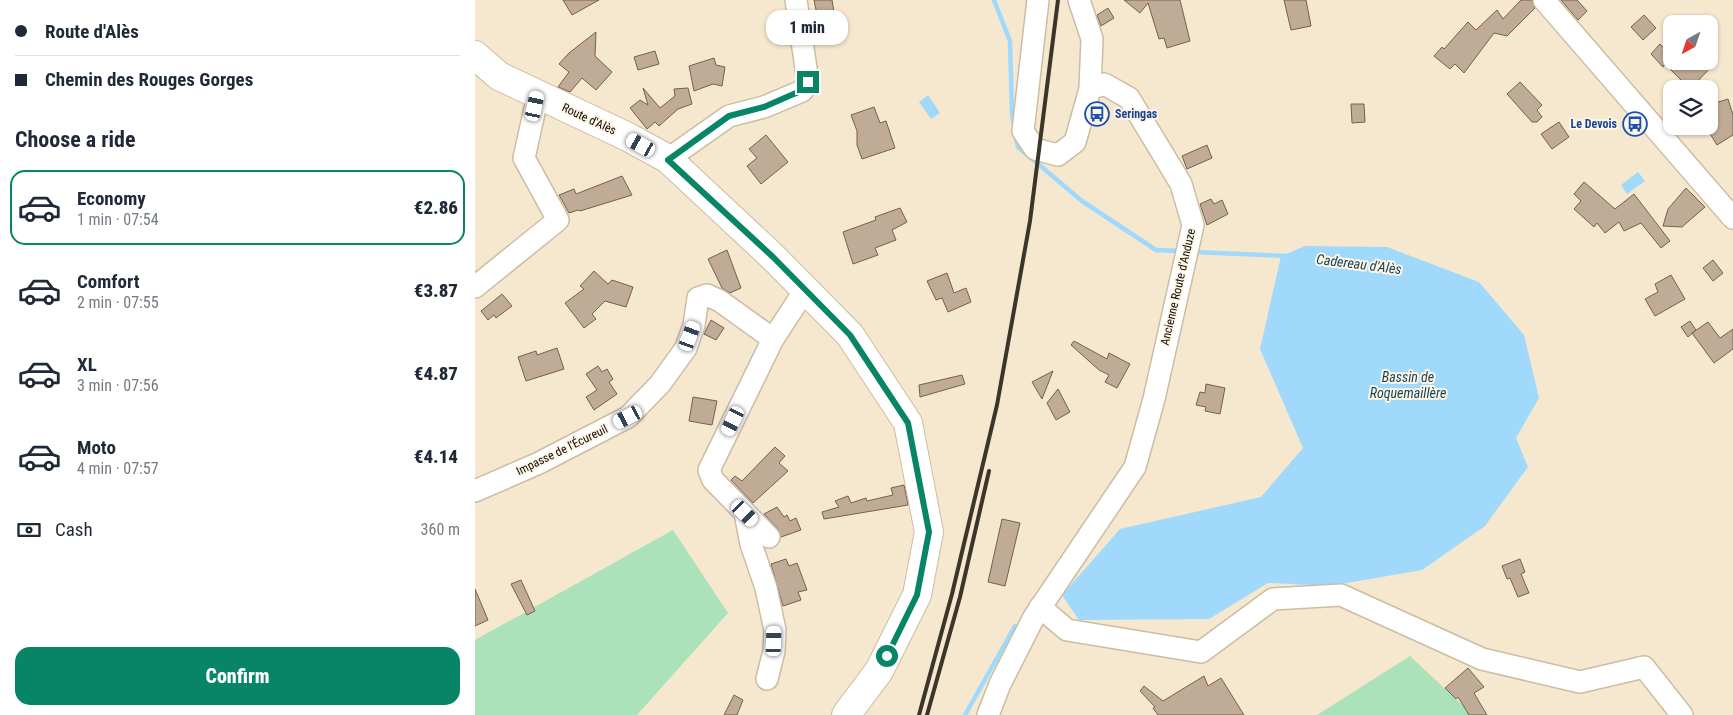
<!DOCTYPE html>
<html lang="en">
<head>
<meta charset="utf-8">
<style>
	body { margin:0; font-family:"Roboto Condensed",sans-serif; background:#f2f2f3; color:#1f2937; height:100vh; display:flex; flex-direction:column; font-size:19px; white-space:nowrap }
	* { box-sizing:border-box; margin:0 }
	p { font-size:16px; color:#747a83 }
	.icon { flex:none; width:28px; height:28px; fill:none; stroke:currentColor; stroke-width:2; stroke-linecap:round; stroke-linejoin:round }
	.map { position:relative; flex:1; overflow:hidden }
	.sheet { display:flex; flex-direction:column; background:#fff; width:475px }
	.sheet>* { flex:none }
	.banner { display:grid; align-content:center; height:110px; padding:0 15px; background:#fff }
	.needle { width:32px; rotate:220deg }
	.controls { position:absolute; left:1188px; top:15px; display:grid; gap:10px }
	.controls a { display:grid; place-items:center; width:55px; height:55px; border-radius:10px; background:#fff; box-shadow:0 1px 4px #0004; font-size:25px }
	.end { position:absolute; width:22px; height:22px; margin:-11px; border:6px solid #088567; background:#fff; box-shadow:0 0 0 2px #fff }
	.from { border-radius:50% }
	.bubble { position:absolute; height:35px; border-radius:15px; background:#fff; box-shadow:0 1px 4px #0004; font-size:16px; font-weight:800; line-height:35px; text-align:center }
	.car { position:absolute; width:15px; height:30px; margin:-15px -8px; border-radius:6px; box-shadow:0 0 4px 1px #0007; background:linear-gradient(#fff 24%,#345 0 40%,#fff 0 76%,#345 0 86%,#fff 0) }
	.banner b { display:flex; align-items:center; gap:18px; height:48px; font-size:19px }
	.banner b+b { border-top:1px solid #e0e1e3 }
	.banner i { width:12px; height:12px; background:#1f2937 }
	ul { padding:0; list-style:none }
	li { display:flex; align-items:center; gap:15px; height:75px; margin:0 10px 8px; padding:0 5px; border:2px solid transparent; border-radius:15px }
	li div { flex:1 }
	li b { display:block; font-size:19px }
	li em { font-style:normal; font-weight:800 }
	li.active { border-color:#088567 }
	li>.icon { width:45px; height:45px; stroke-width:1.5 }
	h2 { padding:0 15px; font-size:22px; line-height:60px }
	.pay { display:flex; align-items:center; gap:12px; height:55px; padding:0 15px; font-size:19px }
	.pay p { margin-inline-start:auto }
	.button { display:flex; gap:10px; margin-top:auto; padding:10px 15px }
	.button a { flex:1; height:58px; border-radius:15px; background:#088567; color:#fff; font-size:20px; font-weight:800; line-height:58px; text-align:center }
	main { display:flex; flex:1; min-height:0 }
	.map>svg:first-child { display:block }
	.green { fill:#ace2ba }
	.water { fill:#a0d9fc }
	.lines { fill:none; stroke-linecap:round; stroke-linejoin:round }
	.stream { stroke:#a0d9fc; stroke-width:4.5 }
	.building { fill:#c0ab96; stroke:#74614e }
	.minor-casing { stroke:#cbbda3; stroke-width:24 }
	.major-casing { stroke:#cbbda3; stroke-width:30 }
	.minor { stroke:#fff; stroke-width:21 }
	.major { stroke:#fff; stroke-width:28 }
	.rail { stroke:#3b352a; stroke-width:4 }
	.route { stroke:#088567; stroke-width:6 }
	.labels { text-anchor:middle; dominant-baseline:central; stroke-width:4; stroke-linejoin:round; paint-order:stroke }
	.transit-label { font-size:12px; font-weight:bold; fill:#164399; stroke:#fef6e6; text-anchor:start }
	.street-label { font-size:12px; fill:#0f0b04; stroke:#fef6e6 }
	.water-label { font-size:14px; font-style:italic; fill:#17435a; stroke:#fef6e6 }
</style>
</head>
<body>
<main>
<section class="sheet">
<div class="banner">
<b><i class="from"></i>Route d'Alès</b>
<b><i></i>Chemin des Rouges Gorges</b>
</div>
<h2>Choose a ride</h2>
<ul>
<li class="active"><svg class="icon" aria-label="car" viewBox="0 0 24 24"><path d="M5 17H2v-5l4-1 3-4h7l3 4 3 1v5h-3M9 17h6M6 11h13"/><circle cx="7" cy="17" r="2"/><circle cx="17" cy="17" r="2"/></svg><div><b>Economy</b><p>1 min · 07:54</p></div><em>€2.86</em></li>
<li><svg class="icon" aria-label="car" viewBox="0 0 24 24"><path d="M5 17H2v-5l4-1 3-4h7l3 4 3 1v5h-3M9 17h6M6 11h13"/><circle cx="7" cy="17" r="2"/><circle cx="17" cy="17" r="2"/></svg><div><b>Comfort</b><p>2 min · 07:55</p></div><em>€3.87</em></li>
<li><svg class="icon" aria-label="car" viewBox="0 0 24 24"><path d="M5 17H2v-5l4-1 3-4h7l3 4 3 1v5h-3M9 17h6M6 11h13"/><circle cx="7" cy="17" r="2"/><circle cx="17" cy="17" r="2"/></svg><div><b>XL</b><p>3 min · 07:56</p></div><em>€4.87</em></li>
<li><svg class="icon" aria-label="car" viewBox="0 0 24 24"><path d="M5 17H2v-5l4-1 3-4h7l3 4 3 1v5h-3M9 17h6M6 11h13"/><circle cx="7" cy="17" r="2"/><circle cx="17" cy="17" r="2"/></svg><div><b>Moto</b><p>4 min · 07:57</p></div><em>€4.14</em></li>
</ul>
<div class="pay"><svg class="icon" aria-label="cash" viewBox="0 0 24 24"><path d="M3 7h18v10H3z"/><circle cx="12" cy="12" r="2"/></svg>Cash<p>360 m</p></div>
<div class="button"><a>Confirm</a></div>
</section>
<div class="map">
<svg width="1258" height="715" viewBox="0 0 1258 715">
	<rect width="100%" height="100%" fill="#f6e8ce"/>
	<path class="green" d="M198,530l55,83 -91,102h-162v-75z
		M935,656l63,59h-156z"/>
	<path class="water" d="M453,95l12,18 -9,6 -12,-17z
		M1163,172l7,9 -18,13 -6,-9z
		M830,246l82,1 92,35 45,53 15,63 -23,40 12,29 -43,59 -63,44 -92,16 -62,-3 -59,36 -130,1 -17,-25 58,-66 141,-32 42,-49 -43,-99 21,-93z"/>
	<g class="lines">
		<path class="stream" d="M519,0l16,41 2,72 2,12
			M541,138l2,9 64,54 74,49 26,1
			M717,252l95,4
			M490,715l50,-89"/>
	</g>
	<path class="building" d="M88,0h36l-27,15z
		M339,0h18l5,30 -16,4z
		M649,0h56l10,41 -23,7 -3,-10 -5,1 -11,-36 -8,10z
		M809,0h22l5,26 -20,4z
		M1046,0h11l3,8 -28,28 -13,-3 -30,40 -9,-9 -5,5 -16,-13 8,-9 2,2 24,-27 8,8 21,-20 6,9z
		M1086,0h16l10,11 -9,9z
		M633,8l6,10 -13,8 -4,-11z
		M1169,15l12,13 -13,12 -12,-13z
		M121,32l-1,24 17,16 -16,18 -14,-12 -12,14 -12,-5 11,-15 -10,-8 10,-11z
		M1185,44l11,13 -3,4h49l-25,26h-4l-23,-23 -2,3 -12,-13z
		M180,51l4,13 -21,6 -4,-13z
		M239,58l2,7 9,2 -3,19 -9,-2 -19,7 -5,-25z
		M1045,82l22,23 -5,5 5,7 -5,5h-5l-25,-28z
		M168,88l17,20 15,-12 -1,-7 14,-1 4,16 -14,5 -19,17 -4,-4 -8,7 -17,-21 10,-8 8,5z
		M1253,99l5,16v20l-16,10 -10,-16 6,-4 -4,-20z
		M876,104h13l1,18 -13,1z
		M399,107l6,16 6,-2 9,27 -33,11 -5,-14v-14l-6,-16z
		M1084,122l10,15 -17,12 -11,-15z
		M291,135l22,27 -27,22 -14,-18 10,-8 -8,-9z
		M732,145l5,13 -25,11 -5,-13z
		M147,176l10,19 -52,16 -2,-1 -9,3 -10,-18 15,-6 2,5z
		M1109,182l31,27 19,-15 36,47 -9,7 -20,-25 -17,8 -5,-9 -14,11 -8,-10 -3,4 -20,-18 7,-8 -7,-7z
		M1211,188l19,19 -23,20 -19,-1 5,-17z
		M736,199l3,5 8,-4 6,14 -21,11 -7,-21z
		M425,208l7,14 -15,8 4,10 -21,8 3,7 -25,9 -10,-32 33,-12 -1,-3z
		M252,250l14,38 -11,5 -8,-5 -14,-29z
		M1238,260l10,13 -10,8 -10,-13z
		M119,271l14,13 4,-4 21,7 -7,20 -21,-6 -13,13 4,5 -12,9 -19,-25 19,-14 -4,-3z
		M472,273l7,20 12,-5 5,14 -23,10 -6,-14 -6,2 -9,-19z
		M1196,275l14,24 -30,17 -10,-17 13,-7 -3,-8z
		M27,294l10,12 -16,12 -2,-3 -6,5 -7,-9z
		M236,320l13,8 -8,12 -12,-6z
		M1215,321l6,9 -8,7 -7,-10z
		M1233,322l12,16 13,-9v20l-19,14 -22,-30z
		M599,341l33,18 2,-6 21,11 -13,24 -12,-6 4,-7 -10,-5 -28,-25z
		M82,348l7,21 -38,12 -8,-24 18,-6 1,4z
		M123,366l4,6 5,-3 6,10 -4,3 8,12 -23,16 -8,-13 11,-7 -11,-16z
		M578,371l-11,28 -10,-17z
		M487,375l3,9 -45,13 -1,-12z
		M731,384l19,4 -5,26 -15,-3 1,-4 -10,-2 4,-13 5,1z
		M583,389l12,23 -14,8 -9,-17z
		M218,397l24,4 -5,24 -23,-4z
		M300,447l10,9 -6,7 9,8 -35,32 -22,-23 4,-4 7,5z
		M429,485l4,20 -84,14 -2,-7 17,-5 -4,-6 13,-5 3,7 15,-5 1,3 26,-6 -2,-7z
		M302,507l7,10 3,-2 3,6 6,-3 5,12 -20,7 -3,-8 -14,-15z
		M527,519l18,4 -15,63 -17,-4z
		M311,559l3,7 8,-3 10,27 -9,2 3,8 -18,6 -12,-42z
		M1045,559l5,13 -4,2 8,19 -11,4 -8,-19 -3,1 -5,-13z
		M46,580l14,31 -8,4 -16,-31z
		M0,589l13,31 -13,6z
		M993,668l16,19 -10,6 13,22h-18l-11,-18 -2,2 -11,-11z
		M729,676l4,10 13,-8 23,37h-86l-5,-7 2,-1 -15,-16 4,-5 19,15z
		M259,695l9,5 -6,15h-13z"/>
	<g class="lines">
		<g class="minor-casing">
			<path id="minor" d="M563,0l-15,131 12,18 23,6 17,-13 15,-53 2,-50 -13,-39
				M1069,0l189,218
				M193,159l61,-43 35,-9 38,-16 6,-9 -12,-82
				M0,287l83,-67 -34,-62 14,-63
				M0,491l64,-28 89,-46 32,-33 26,-36 8,-23 4,-27 9,-3 13,6 53,38
				M270,513l6,31 15,44 9,42 -1,21 -7,28
				M294,537l-56,-57 -4,-10 64,-131 32,-49
				M565,607l27,23 134,22 72,-53 68,-4 141,64 98,23 64,-15 38,48
				M513,715l12,-31 34,-67 101,-150 19,-68 39,-174 -12,-41 -52,-86 -25,-14 -14,5"/>
		</g>
		<g class="major-casing">
			<path id="major" d="M0,55l24,21 129,61 40,22 105,98 77,78 58,88 21,109 -12,63 -38,76 -33,44"/>
		</g>
		<use href="#minor" class="minor"/>
		<use href="#major" class="major"/>
		<path class="rail" d="M444,715l33,-121 45,-189 33,-184 28,-221
			M452,715l33,-118 29,-126"/>
	</g>
	<g class="lines">
		<path class="route" d="M333,82l-7,9 -12,5 -25,11 -35,9 -61,44 105,97 77,78 58,88 21,109 -12,63 -30,61"/>
	</g>
	<defs>
		<g id="bus-ring" transform="scale(1.25)"><circle r="9.5" fill="#fef6e6" stroke="#1a4fb4" stroke-width="1.5"/><path d="M-5-6H5V4H4V6H2V4H-2V6H-4V4H-5ZM-3.5-4V0h7V-4ZM-3.5 1.2v1.5H-2V1.2ZM2 1.2v1.5H3.5V1.2Z" fill="#1a4fb4"/></g>
	</defs>
	<g fill-rule="evenodd">
		<use href="#bus-ring" x="622" y="114"/>
		<use href="#bus-ring" x="1160" y="124"/>
	</g>
	<g class="labels">
		<g class="transit-label">
			<text x="640" y="114">Seringas</text>
			<text x="1142" y="124" text-anchor="end">Le Devois</text>
		</g>
		<g class="street-label">
			<text transform="translate(114 119) rotate(25)">Route d'Alès</text>
			<text transform="translate(703 287) rotate(-77)">Ancienne Route d'Anduze</text>
			<text transform="translate(87 450) rotate(-26)">Impasse de l'Écureuil</text>
		</g>
		<g class="water-label">
			<text transform="translate(884 264) rotate(7)">Cadereau d'Alès</text>
			<text x="933" y="377">Bassin de<tspan x="933" dy="16">Roquemaillère</tspan></text>
		</g>
	</g>
</svg>
<div class="controls">
<a><svg class="needle" viewBox="-14 -14 28 28"><path d="M0-13l5 13h-10z" fill="#e53935"/><path d="M0 13l5-13h-10z" fill="#747a83"/></svg></a>
<a><svg class="icon" aria-label="layers" viewBox="0 0 24 24"><path d="M12 4l9 5-9 5-9-5zM3 14l9 5 9-5"/></svg></a>
</div>
<i class="end from" style="left:412px;top:656px"></i>
<i class="end" style="left:333px;top:82px"></i>
<div class="bubble" style="left:291px;top:10px;width:82px">1 min</div>
<i class="car" style="left:60px;top:106px;rotate:12deg"></i>
<i class="car" style="left:166px;top:145px;rotate:299deg"></i>
<i class="car" style="left:215px;top:336px;rotate:20deg"></i>
<i class="car" style="left:153px;top:417px;rotate:243deg"></i>
<i class="car" style="left:258px;top:421px;rotate:206deg"></i>
<i class="car" style="left:270px;top:513px;rotate:135deg"></i>
<i class="car" style="left:299px;top:641px;rotate:2deg"></i>
</div>
</main>
</body>
</html>
